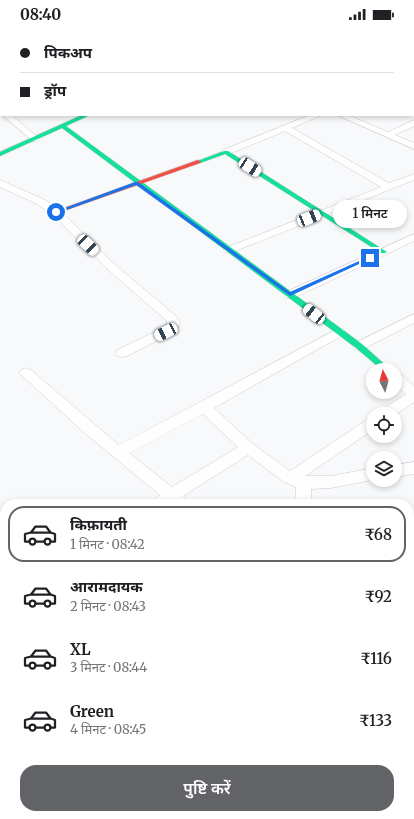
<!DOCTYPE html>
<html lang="hi">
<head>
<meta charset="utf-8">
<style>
	body { margin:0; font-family:Merriweather,"Noto Sans Devanagari",serif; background:#f6f6f6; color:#202124; height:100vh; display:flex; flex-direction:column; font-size:15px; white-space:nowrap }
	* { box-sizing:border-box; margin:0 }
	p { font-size:13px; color:#757577 }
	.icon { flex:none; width:22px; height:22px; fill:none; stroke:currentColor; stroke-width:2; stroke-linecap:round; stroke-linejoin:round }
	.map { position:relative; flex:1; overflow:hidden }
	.panel { position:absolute; left:0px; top:471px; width:414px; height:320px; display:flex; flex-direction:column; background:#fff; border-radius:16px 16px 0 0; box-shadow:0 2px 6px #0003 }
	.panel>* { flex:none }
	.hud { position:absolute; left:0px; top:0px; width:414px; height:88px; box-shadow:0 2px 6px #0003; display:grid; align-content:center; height:88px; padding:0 20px; background:#fff }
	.needle { width:26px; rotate:354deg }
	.fabs { position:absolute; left:366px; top:335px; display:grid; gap:8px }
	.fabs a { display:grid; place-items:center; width:36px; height:36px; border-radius:50%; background:#fff; box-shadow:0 2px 6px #0003; font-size:20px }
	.end { position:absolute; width:18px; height:18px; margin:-9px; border:5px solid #1a73e8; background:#fff; box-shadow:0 0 0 2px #fff }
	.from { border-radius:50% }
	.bubble { position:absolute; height:28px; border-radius:14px; background:#fff; box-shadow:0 2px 6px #0003; font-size:13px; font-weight:600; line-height:28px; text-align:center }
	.car { position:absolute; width:12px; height:24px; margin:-12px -6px; border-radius:5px; box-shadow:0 0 3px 1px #0007; background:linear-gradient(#fff 24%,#345 0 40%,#fff 0 76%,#345 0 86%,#fff 0) }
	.hud b { display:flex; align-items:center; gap:14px; height:38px; font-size:15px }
	.hud b+b { border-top:1px solid #e0e0e0 }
	.hud i { width:10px; height:10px; background:#202124 }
	ul { padding:7px 0 0; list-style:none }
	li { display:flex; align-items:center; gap:12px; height:56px; margin:0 8px 6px; padding:0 12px; border:2px solid transparent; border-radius:16px }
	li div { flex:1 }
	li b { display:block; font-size:15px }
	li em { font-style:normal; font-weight:600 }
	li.on { border-color:#616367 }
	li>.icon { width:36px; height:36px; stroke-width:1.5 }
	.button { display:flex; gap:8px; margin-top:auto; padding:8px 20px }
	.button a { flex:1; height:46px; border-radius:16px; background:#616367; color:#fff; font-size:16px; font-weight:600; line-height:46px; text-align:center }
	.status { display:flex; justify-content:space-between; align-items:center; height:28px; padding:0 20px; background:#fff; direction:ltr }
	.status svg { height:11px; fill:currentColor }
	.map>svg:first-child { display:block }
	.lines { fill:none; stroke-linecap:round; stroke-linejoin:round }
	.street-casing { stroke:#cbccd1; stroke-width:1 }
	.fast-casing { stroke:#cbccd1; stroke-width:1 }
	.jam-casing { stroke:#cbccd1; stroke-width:1 }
	.street { fill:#fefefe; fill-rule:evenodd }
	.fast { fill:#16e098; fill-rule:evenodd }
	.jam { fill:#f24e42; fill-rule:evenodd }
	.route { fill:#1a73e8 }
</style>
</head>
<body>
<div class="status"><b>08:40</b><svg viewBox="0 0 49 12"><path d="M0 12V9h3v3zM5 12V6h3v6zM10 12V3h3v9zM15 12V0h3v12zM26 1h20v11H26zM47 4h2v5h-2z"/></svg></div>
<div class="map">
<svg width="414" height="791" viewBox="0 0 414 791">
	<rect width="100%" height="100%" fill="#f8f9fb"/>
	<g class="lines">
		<g class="street-casing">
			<path id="street" d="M32,0h9l1,1h-9z
				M104,0h9l1,1h-9z
				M199,0h10l1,1h-10z
				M281,0h11l1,1h-11z
				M413,11h1v4h-1z
				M2,87h9l29,24 -4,3 -3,-1z
				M310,87h12l-30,13 97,55 25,-9v6l-181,72h-8l-1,-2 1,-2 156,-61 -96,-56 -56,23 -3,1 -5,-3 2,-2z
				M337,87h11l40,17 26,-12v6l-19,9 19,8v6z
				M0,152l45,20 15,10 53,53 63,53 4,7 -4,8 -49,25 -5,1 -5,-1 -1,-3 1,-3 50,-24v-5l-62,-54 -53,-53 -15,-10 -37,-17z
				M414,206v7l-120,57h-8l-2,-3 2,-3z
				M414,286v9l-51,26 -4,1 -4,-1 -2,-3 2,-3z
				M339,300l4,1 2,3 -2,3 -129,73 39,36 37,27 78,-52 5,-1v12l-68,46h26l42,-8v12l-42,8 -20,1v15h-16l1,-17 -12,-5 -36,-27 -65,41 7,8h-40l3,-4 7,-5 -73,-60 -68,-62 2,-3 5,-2 5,2 88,75zM203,386l35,33 -66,40 -43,-34z
				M395,344l5,2 14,12v16l-19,13 -16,-1 2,-4 25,-16 -11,-10z
				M414,434v12l-19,3v-12z
				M414,510v14l-5,1v-14z
				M409,540l5,1v18l-5,-1z
				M0,583l5,2v21l-5,-2z
				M5,668v19l-5,3v-20z
				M409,693l5,2v24l-5,-2z
				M409,777l3,2 2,3 -1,9h-23l2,-5h17z
				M94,786h21l2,5h-21z
				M306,786h22l2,5h-22z"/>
		</g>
		<g class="fast-casing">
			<path id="fast" d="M82,87h8l-24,11 296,218 29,26h-9l-26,-22 -294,-220 -62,28v-4z
				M224,123h4l159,101 -2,1h-4l-156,-99 -25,9 -5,-1z"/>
		</g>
		<g class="jam-casing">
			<path id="jam" d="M280,0h7l-7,1z
				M198,132l3,2 -1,1 -142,50 -5,-1z"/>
		</g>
		<use href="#street" class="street"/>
		<use href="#fast" class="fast"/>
		<use href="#jam" class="jam"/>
	</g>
	<path class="route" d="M135,154h3l152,110 78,-35 4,1 -82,38 -154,-111 -78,28 -4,-1z"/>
</svg>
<div class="fabs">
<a><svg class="needle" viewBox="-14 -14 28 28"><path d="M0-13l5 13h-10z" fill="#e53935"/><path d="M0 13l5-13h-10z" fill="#757577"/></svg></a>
<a><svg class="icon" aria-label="locate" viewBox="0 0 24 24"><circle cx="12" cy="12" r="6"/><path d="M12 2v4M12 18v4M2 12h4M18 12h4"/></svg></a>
<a><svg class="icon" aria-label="layers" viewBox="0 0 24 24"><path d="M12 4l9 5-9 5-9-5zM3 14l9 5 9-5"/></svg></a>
</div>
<i class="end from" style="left:56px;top:184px"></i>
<i class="end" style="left:370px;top:230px"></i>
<div class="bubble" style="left:333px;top:172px;width:74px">1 मिनट</div>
<i class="car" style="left:250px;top:139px;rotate:123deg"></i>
<i class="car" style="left:309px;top:190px;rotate:68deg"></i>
<i class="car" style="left:88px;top:217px;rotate:134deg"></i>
<i class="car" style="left:314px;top:286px;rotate:308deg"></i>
<i class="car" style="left:166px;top:304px;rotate:244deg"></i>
<div class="hud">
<b><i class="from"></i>पिकअप</b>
<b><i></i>ड्रॉप</b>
</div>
<section class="panel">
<ul>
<li class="on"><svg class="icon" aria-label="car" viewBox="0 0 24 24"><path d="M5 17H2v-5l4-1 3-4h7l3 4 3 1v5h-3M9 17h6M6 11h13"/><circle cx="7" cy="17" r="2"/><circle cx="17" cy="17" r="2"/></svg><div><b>किफ़ायती</b><p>1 मिनट · 08:42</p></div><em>₹68</em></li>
<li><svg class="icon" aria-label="car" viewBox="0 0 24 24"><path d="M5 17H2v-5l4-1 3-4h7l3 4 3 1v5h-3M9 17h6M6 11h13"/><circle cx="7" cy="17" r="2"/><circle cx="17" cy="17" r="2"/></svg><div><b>आरामदायक</b><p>2 मिनट · 08:43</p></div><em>₹92</em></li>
<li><svg class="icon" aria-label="car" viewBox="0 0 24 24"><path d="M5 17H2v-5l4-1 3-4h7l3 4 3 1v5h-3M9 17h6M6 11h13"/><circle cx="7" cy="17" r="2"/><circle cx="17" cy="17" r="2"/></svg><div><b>XL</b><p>3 मिनट · 08:44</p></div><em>₹116</em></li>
<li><svg class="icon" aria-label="car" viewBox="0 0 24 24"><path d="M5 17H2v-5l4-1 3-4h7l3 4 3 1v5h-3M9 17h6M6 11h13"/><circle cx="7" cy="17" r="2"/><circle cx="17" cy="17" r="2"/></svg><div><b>Green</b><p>4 मिनट · 08:45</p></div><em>₹133</em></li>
</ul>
<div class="button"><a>पुष्टि करें</a></div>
</section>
</div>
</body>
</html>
